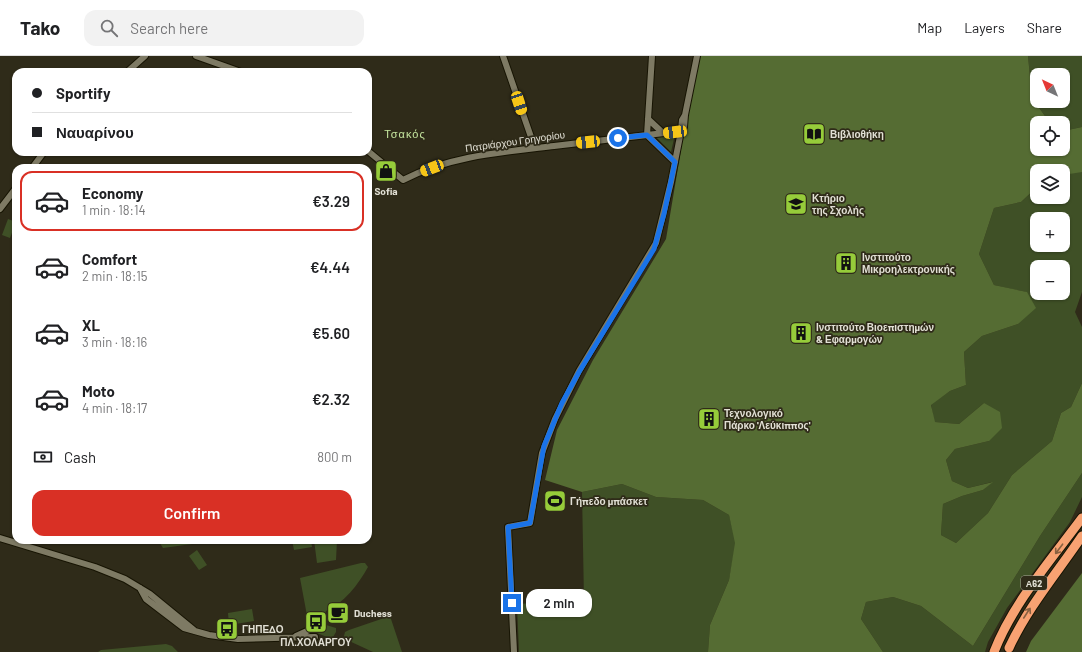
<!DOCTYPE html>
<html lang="en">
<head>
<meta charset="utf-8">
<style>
	body { margin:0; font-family:Barlow,sans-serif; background:#f2f2f2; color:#202124; height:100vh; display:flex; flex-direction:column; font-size:15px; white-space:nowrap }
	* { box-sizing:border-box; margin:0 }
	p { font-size:13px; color:#757577 }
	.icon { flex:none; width:22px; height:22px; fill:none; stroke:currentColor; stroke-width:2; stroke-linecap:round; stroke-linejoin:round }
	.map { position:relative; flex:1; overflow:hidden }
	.side { position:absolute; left:12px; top:108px; width:360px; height:380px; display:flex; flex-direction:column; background:#fff; border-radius:12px; box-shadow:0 1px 3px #0004 }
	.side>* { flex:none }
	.guide { position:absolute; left:12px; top:12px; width:360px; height:88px; border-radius:12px; box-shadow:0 1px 3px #0004; display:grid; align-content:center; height:88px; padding:0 20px; background:#fff }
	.needle { width:26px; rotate:317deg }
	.tools { position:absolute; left:1030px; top:12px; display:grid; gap:8px }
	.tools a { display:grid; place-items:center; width:40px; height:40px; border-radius:8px; background:#fff; box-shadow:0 1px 3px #0004; font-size:20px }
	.end { position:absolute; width:18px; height:18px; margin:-9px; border:5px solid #1a73e8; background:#fff; box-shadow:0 0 0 2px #fff }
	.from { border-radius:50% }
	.bubble { position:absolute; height:28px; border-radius:12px; background:#fff; box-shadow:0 1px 3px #0004; font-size:13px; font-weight:600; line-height:28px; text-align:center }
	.car { position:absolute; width:12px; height:24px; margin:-12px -6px; border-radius:5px; box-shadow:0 0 3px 1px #0007; background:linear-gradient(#f5c518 24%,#345 0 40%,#f5c518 0 76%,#345 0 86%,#f5c518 0) }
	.guide b { display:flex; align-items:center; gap:14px; height:38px; font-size:15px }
	.guide b+b { border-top:1px solid #e0e0e0 }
	.guide i { width:10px; height:10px; background:#202124 }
	ul { padding:7px 0 0; list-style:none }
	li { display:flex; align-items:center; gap:12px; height:60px; margin:0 8px 6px; padding:0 12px; border:2px solid transparent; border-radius:12px }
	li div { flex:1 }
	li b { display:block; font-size:15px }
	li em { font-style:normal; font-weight:600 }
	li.selected { border-color:#d93025 }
	li>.icon { width:36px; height:36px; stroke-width:1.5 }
	.pay { display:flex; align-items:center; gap:10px; height:44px; padding:0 20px; font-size:15px }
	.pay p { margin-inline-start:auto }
	.button { display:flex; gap:8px; margin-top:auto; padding:8px 20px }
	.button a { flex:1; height:46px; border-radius:12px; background:#d93025; color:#fff; font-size:16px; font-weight:600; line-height:46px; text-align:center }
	header { display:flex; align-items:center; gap:24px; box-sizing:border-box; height:56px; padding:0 20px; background:#fff; border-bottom:1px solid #e0e0e0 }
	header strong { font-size:19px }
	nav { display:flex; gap:22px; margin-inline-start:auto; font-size:14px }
	.search { width:280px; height:36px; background:#f2f2f2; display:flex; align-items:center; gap:10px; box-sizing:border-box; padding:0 14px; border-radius:12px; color:#757577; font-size:15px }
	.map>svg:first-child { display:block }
	.green { fill:#3f5026; fill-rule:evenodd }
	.forest { fill:#556c33 }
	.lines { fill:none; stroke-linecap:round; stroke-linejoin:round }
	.tertiary-casing { stroke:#171403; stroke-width:8 }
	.motorway-casing { stroke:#171403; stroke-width:11 }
	.tertiary { stroke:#7e7a64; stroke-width:6 }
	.motorway { stroke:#f8a272; stroke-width:9 }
	.oneway { stroke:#896141 }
	.route { stroke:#1a73e8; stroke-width:5 }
	.labels { text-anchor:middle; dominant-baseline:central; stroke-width:3.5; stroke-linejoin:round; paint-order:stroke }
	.shield { fill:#2f2b19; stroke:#acaa9d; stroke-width:1 }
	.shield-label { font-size:9px; font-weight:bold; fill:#e2e0d5 }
	.poi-label { font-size:10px; font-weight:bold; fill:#e2e0d5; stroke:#2f2b19; text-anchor:start }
	.street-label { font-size:10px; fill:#e2e0d5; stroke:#2f2b19 }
	.neighbourhood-label { font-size:11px; letter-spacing:1px; fill:#c5e59e; stroke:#2f2b19 }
</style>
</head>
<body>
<header>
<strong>Tako</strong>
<div class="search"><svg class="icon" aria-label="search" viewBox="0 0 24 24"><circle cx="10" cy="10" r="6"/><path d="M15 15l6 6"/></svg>Search here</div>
<nav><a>Map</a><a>Layers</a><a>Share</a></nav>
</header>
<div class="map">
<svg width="1082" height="596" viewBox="0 0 1082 596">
	<rect width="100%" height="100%" fill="#2f2b19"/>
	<path class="green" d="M1028,0h54v71l-19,4v-8h-13l-18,-25zM1037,19h26v26h-26z
		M673,79l1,4 -3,13 -15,-15z
		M1075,116h7v120l-7,20 7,15v56l-11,24 -10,6 -9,28 -40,34 -24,38 -32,30 -15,-8 2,-31 19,-8 21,-6 9,-8 -24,6 -16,-7 -6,-21 9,-11 34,-8 -5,-38 -25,21 -25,-2 -3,-18 19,-13 16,-6 -2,-33 18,-16 36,-12 8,-32 -32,-7 -15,-31 15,-46 27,-6 16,-15v10h26v-22zM1037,163h26v26h-26zM1037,211h26v26h-26z
		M8,163l8,3 -6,16 -8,-3z
		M1082,417v24l-12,25 -63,86 -19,34 -3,10h-102l-22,-33 5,-17 27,-5 28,9 52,40 67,-110z
		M622,428l34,13 47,3 26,15 7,28 -7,37 -19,45 -2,27h-189l-2,-48 67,-4 -2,-108z
		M558,434l6,19 -12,3 -5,-19z
		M158,484h63l-58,8z
		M292,484h19l1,7 -18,3z
		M314,484h23l-1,20 -19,3z
		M197,494l10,15 -8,5 -10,-14z
		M361,507h4l3,4c-10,18 -24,36 -42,44l-2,7 -16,3 -8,-43z
		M252,553l2,12 -25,4 -1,-12z
		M390,560l12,36h-29l-26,-12 -3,-4 1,-4 4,-2z
		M326,569l10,3v4l-3,5h-6l-10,-4 1,-6z
		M166,588l6,2 6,6h-80l3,-2z"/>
	<path class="forest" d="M700,0h328l4,42 18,25h-13v26h26v-18l19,-4v45l-19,3v-4h-26v16l-16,15 -27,6 -15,46 15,31 33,7 9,16 -18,16 -36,12 -18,16 2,33 -16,6 -19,14 4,17 24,2 25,-21 16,9 2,16 -13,13 -34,8 -9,11 6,21 16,7 25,-6 -10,8 -21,6 -19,8 -2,31 15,8 32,-30 24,-38 40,-34 9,-28 10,-6 11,-24v90l-42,63 -67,110 -52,-40 -28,-9 -27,5 -5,17 22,33h-175l2,-27 19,-45 6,-37 -6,-28 -26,-15 -47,-3 -34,-13 -40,8 -37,-12 12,-50 36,-70 73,-121 17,-101z
		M1082,517v79h-56l5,-11z"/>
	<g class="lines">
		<g class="tertiary-casing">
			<path id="tertiary" d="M196,0l45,16
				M503,0l28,81 2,11
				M127,16l18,-16
				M685,59l-3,5 -1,11 3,-4 1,-12 12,-59
				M648,63l15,14
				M647,79l5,-79
				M647,79l28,27
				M368,95l35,29c46,-24 100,-28 151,-34 42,-5 84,-10 127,-15l-10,51 -15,61 -77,128 -24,48 -13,34 -12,70 -22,4 6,125
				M32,112l12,-16
				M0,153l16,-21
				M0,482l95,29 30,12 25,15 44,36
				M140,532l6,11 38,29 25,7 29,4 77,-2
				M296,580l20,-9"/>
		</g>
		<g class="motorway-casing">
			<path id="motorway" d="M1009,592c19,-41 48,-75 73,-112
				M994,596c19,-49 57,-92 88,-134"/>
		</g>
		<use href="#tertiary" class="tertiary"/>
		<use href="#motorway" class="motorway"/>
	</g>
	<defs><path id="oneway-shaft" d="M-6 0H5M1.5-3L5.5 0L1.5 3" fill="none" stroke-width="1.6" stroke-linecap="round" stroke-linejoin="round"/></defs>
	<g class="oneway">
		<use href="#oneway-shaft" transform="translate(1059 493) rotate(127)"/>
		<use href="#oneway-shaft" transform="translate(1027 557) rotate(-57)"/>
	</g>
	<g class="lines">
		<path class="route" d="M512,547l-4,-76 22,-4 14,-77 18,-43 17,-31 75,-123 10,-35 11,-52 -28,-27 -29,3"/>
	</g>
	<defs>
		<g id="library-square" transform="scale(1.15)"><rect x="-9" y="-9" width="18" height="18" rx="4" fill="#96cc3a" stroke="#2f2b19"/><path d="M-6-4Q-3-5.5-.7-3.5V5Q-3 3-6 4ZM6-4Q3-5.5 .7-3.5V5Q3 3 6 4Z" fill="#111"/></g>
		<g id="shop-square" transform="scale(1.15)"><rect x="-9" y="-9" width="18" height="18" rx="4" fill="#96cc3a" stroke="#2f2b19"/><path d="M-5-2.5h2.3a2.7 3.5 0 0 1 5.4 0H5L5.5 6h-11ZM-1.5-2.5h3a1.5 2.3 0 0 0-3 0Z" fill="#111"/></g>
		<g id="school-square" transform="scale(1.15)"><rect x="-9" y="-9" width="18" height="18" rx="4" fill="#96cc3a" stroke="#2f2b19"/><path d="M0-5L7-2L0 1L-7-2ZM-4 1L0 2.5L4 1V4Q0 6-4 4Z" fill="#111"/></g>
		<g id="building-square" transform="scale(1.15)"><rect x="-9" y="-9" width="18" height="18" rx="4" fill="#96cc3a" stroke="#2f2b19"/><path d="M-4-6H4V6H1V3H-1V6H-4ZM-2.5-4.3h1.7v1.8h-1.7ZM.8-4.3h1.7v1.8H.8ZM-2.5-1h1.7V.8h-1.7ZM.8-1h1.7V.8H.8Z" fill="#111"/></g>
		<g id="stadium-square" transform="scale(1.15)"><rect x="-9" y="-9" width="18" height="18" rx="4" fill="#96cc3a" stroke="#2f2b19"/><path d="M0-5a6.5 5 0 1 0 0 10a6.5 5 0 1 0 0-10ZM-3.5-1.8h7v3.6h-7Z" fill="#111"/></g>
		<g id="cafe-square" transform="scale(1.15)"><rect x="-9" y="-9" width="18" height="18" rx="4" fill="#96cc3a" stroke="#2f2b19"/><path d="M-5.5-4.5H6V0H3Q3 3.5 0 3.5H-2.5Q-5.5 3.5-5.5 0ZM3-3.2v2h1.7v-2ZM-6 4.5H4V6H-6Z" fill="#111"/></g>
		<g id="bus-square" transform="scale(1.15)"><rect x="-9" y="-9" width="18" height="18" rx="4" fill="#96cc3a" stroke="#2f2b19"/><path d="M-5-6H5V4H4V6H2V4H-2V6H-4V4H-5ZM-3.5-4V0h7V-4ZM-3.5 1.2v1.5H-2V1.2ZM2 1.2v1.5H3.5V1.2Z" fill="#111"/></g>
	</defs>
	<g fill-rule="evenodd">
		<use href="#library-square" x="814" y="78"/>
		<use href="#shop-square" x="386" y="115"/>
		<use href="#school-square" x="796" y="148"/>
		<use href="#building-square" x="846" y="207"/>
		<use href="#building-square" x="801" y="277"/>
		<use href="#building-square" x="709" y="363"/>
		<use href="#stadium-square" x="555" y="445"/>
		<use href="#cafe-square" x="338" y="557"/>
		<use href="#bus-square" x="316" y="566"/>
		<use href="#bus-square" x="227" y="573"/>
	</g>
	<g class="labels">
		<rect class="shield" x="1021" y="520" width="26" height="14" rx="3"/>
		<g class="shield-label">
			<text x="1034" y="527">Α62</text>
		</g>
		<g class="poi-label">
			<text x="830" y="78">Βιβλιοθήκη</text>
			<text x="386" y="135" text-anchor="middle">Sofia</text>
			<text x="812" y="142">Κτήριο<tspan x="812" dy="12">της Σχολής</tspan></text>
			<text x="862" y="201">Ινστιτούτο<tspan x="862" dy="12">Μικροηλεκτρονικής</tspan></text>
			<text x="816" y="271">Ινστιτούτο Βιοεπιστημών<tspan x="816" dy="12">&amp; Εφαρμογών</tspan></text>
			<text x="724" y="357">Τεχνολογικό<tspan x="724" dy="12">Πάρκο 'Λεύκιππος'</tspan></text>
			<text x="570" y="445">Γήπεδο μπάσκετ</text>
			<text x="354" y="557">Duchess</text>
			<text x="242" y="573">ΓΗΠΕΔΟ</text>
			<text x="316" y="586" text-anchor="middle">ΠΛ.ΧΟΛΑΡΓΟΥ</text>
		</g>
		<g class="street-label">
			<text transform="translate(515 85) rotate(-8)">Πατριάρχου Γρηγορίου</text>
		</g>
		<g class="neighbourhood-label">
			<text x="405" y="77">Τσακός</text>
		</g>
	</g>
</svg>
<div class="tools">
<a><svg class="needle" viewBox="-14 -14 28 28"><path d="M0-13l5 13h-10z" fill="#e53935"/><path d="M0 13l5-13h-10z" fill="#757577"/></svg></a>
<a><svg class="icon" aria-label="locate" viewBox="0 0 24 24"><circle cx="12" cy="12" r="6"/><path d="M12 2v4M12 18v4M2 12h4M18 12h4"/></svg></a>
<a><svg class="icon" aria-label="layers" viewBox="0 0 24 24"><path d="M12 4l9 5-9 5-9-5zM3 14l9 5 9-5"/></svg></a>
<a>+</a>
<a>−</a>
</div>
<i class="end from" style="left:618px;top:82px"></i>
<i class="end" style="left:512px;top:547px"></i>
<div class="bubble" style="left:526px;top:533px;width:66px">2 min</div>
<i class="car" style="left:519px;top:47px;rotate:162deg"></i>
<i class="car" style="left:675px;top:76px;rotate:263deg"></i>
<i class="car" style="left:588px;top:86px;rotate:264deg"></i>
<i class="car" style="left:432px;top:112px;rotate:249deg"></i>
<div class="guide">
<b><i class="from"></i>Sportify</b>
<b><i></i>Ναυαρίνου</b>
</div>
<section class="side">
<ul>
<li class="selected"><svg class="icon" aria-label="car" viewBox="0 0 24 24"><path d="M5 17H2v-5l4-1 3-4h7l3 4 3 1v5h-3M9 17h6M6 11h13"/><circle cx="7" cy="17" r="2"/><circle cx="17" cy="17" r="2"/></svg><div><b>Economy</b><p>1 min · 18:14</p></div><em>€3.29</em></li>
<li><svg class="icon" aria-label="car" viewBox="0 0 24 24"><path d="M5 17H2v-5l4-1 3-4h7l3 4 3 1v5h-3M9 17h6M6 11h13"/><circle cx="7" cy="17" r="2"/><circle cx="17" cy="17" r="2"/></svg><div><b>Comfort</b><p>2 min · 18:15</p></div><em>€4.44</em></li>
<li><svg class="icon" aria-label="car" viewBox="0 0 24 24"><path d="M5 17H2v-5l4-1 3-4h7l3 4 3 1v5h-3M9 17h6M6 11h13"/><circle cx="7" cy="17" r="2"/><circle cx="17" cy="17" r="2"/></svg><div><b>XL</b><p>3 min · 18:16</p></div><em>€5.60</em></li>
<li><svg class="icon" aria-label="car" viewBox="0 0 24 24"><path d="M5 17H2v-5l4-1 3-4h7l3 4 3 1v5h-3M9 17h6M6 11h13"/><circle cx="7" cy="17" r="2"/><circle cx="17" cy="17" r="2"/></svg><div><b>Moto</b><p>4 min · 18:17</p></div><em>€2.32</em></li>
</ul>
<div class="pay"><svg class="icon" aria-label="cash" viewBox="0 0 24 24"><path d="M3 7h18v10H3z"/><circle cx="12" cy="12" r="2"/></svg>Cash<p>800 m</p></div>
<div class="button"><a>Confirm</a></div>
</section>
</div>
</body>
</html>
